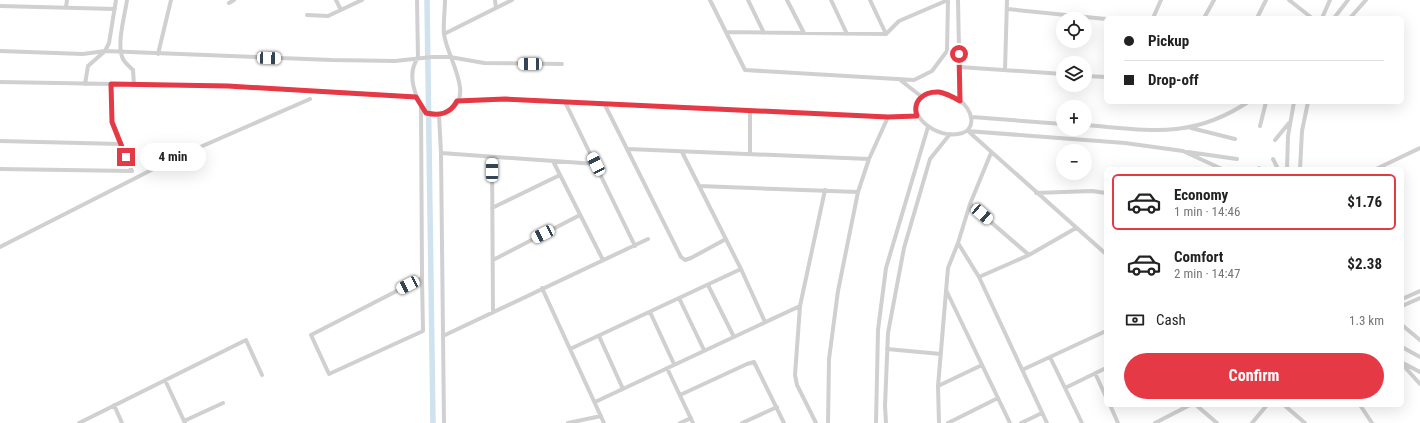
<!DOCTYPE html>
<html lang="en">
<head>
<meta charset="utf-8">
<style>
	body { margin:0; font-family:"Roboto Condensed",sans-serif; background:#f6f6f6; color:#222; height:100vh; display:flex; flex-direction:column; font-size:15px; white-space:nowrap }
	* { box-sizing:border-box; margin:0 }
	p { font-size:13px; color:#767676 }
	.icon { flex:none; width:22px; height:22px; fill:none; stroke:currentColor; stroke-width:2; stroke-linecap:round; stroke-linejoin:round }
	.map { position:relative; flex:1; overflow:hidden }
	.sheet { position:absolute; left:1104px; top:167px; width:300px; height:240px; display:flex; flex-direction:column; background:#fff; border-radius:6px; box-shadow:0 4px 16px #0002 }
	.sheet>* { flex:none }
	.banner { position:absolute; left:1104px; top:16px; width:300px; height:88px; border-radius:6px; box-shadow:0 4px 16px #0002; display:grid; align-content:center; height:88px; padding:0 20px; background:#fff }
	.fabs { position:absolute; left:1056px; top:12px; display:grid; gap:8px }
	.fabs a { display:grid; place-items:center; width:36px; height:36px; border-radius:50%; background:#fff; box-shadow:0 4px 16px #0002; font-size:20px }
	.end { position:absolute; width:18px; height:18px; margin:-9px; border:5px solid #e63946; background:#fff; box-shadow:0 0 0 2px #fff }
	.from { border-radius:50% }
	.bubble { position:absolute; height:28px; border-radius:14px; background:#fff; box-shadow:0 4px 16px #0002; font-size:13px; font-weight:700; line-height:28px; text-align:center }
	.car { position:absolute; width:12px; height:24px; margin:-12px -6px; border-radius:5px; box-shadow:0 0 3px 1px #0007; background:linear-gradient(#fff 24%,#345 0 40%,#fff 0 76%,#345 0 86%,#fff 0) }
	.banner b { display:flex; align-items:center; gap:14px; height:38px; font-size:15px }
	.banner b+b { border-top:1px solid #e0e0e0 }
	.banner i { width:10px; height:10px; background:#222 }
	ul { padding:7px 0 0; list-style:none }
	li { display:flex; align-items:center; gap:12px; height:56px; margin:0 8px 6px; padding:0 12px; border:2px solid transparent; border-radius:6px }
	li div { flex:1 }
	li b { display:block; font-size:15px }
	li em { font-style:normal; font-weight:700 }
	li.on { border-color:#e63946 }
	li>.icon { width:36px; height:36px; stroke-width:1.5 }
	.pay { display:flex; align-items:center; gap:10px; height:44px; padding:0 20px; font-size:15px }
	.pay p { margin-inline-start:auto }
	.button { display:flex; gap:8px; margin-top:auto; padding:8px 20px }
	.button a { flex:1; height:46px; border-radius:24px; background:#e63946; color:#fff; font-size:16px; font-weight:700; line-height:46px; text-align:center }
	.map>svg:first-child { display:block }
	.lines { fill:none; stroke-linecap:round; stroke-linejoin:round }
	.canal { stroke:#cfe2ee; stroke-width:5.5 }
	.minor { stroke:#d0d0d0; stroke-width:4 }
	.route { stroke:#e63946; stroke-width:5 }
</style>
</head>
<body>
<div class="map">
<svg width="1420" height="423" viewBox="0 0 1420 423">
	<rect width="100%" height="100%" fill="#fff"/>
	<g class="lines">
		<path class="canal" d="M427,0l6,423"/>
		<path class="minor" d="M127,0c-2,15 -11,45 -4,59 2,4 7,8 10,11l1,15
			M336,0l5,10
			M417,0l1,58c-12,16 -3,40 8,55 10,2 14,2 23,-3 27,-13 -3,-55 -5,-76 -1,-11 1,-23 1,-34
			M495,0l1,8
			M710,0l35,70 169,10 18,-9 15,-20 1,-51
			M748,0l16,33
			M787,0l17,33
			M831,0l16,34
			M870,0l16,34
			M958,0l2,101
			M1289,0l23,18
			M229,3l5,-3
			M0,6l115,3
			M66,7l1,-7
			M1007,9l99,10
			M307,15l21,1 34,-16
			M1153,18l8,-18
			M1204,18l10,-18
			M1257,18l9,-18
			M1322,18l8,-18
			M1334,18l14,-18
			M1350,18l16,-18
			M727,32l159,2 13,-13 49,-21
			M444,34l68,-34
			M0,51l83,3 22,-3 227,9 63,1 37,-4h18l34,6 78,1
			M158,54l13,-54
			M959,67l104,7
			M1005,70l2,-70
			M1085,76l21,1
			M899,79l23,18
			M0,82l228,4 188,11
			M85,84l3,-18 17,-15 4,-8 7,-43
			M111,84l1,38 8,22
			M939,92c7,2 14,4 20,8 13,8 20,31 -1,34 -33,5 -66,-39 -19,-42z
			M457,101l48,-2 383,18 29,-1
			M565,102l70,144
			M605,105l76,152 4,3 6,-2 35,-19
			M421,106l1,172 -111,57 18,39 94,-43 -1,-53
			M439,115l2,38 3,270
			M972,117l91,7
			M1085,125c63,5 106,15 163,-23
			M1260,126l6,-24
			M1191,128l44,11
			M967,131l158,12 58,8 39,18
			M968,131l138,123
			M1275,140l14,-17
			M0,141l120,3 12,27 -132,-2
			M628,149l241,10
			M682,152l59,117 24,53
			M1188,152l49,7
			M441,153l155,11
			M991,153l-21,51 -12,39 21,34 68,146
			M750,154v-43
			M492,157l1,155
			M1273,159l5,10
			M553,161l50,99
			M1259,168l1,1
			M1287,169l1,-33 6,-34
			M1300,169l2,-38 6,-29
			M1376,169l44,-21
			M699,186l159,6
			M1036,193l56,-2 14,2
			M970,204l59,51
			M492,208l68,-33
			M0,247l175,-89 135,-59
			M493,260l87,-45
			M979,277l50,-22 47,-27
			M708,285l26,52
			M542,288l62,135
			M946,290l64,133
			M679,298l25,52
			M1402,299l18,-8
			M1402,306l18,-8
			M650,312l24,52
			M1402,325l18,15
			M443,336l205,-97
			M599,336l24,53
			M1402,347l18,10
			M570,349l171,-80
			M887,349l54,5
			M1050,357l32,66
			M1403,363l17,9
			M1402,364l18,20
			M667,368l26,55
			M1022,370l84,-39
			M1095,373l11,24
			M165,380l20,43
			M938,386l44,-21
			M1065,388l41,-20
			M680,395l67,-31 7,-2 30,61
			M595,402l205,-96
			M114,405l8,18
			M1110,405l8,18
			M1196,405l21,18
			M1284,405l21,18
			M1360,405l12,18
			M184,421l39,-18
			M79,423l167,-83 16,35
			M568,423l33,-7
			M680,423l11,-5
			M742,423l35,-16
			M816,423l-19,-38 -2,-10 5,-69 25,-116
			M828,423l1,-64 9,-68 20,-99 11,-33 19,-42
			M876,423l2,-93 8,-62 42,-141
			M886,423l-1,-17 3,-73 16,-85 26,-89 20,-25
			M939,423l-1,-37 10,-118 10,-25
			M948,423l50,-25
			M1021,423l21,-10
			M1155,423l35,-18
			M1252,423l15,-18"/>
	</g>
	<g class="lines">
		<path class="route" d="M126,157l-14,-35 -1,-38 117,2 188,11 10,16c14,3 24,1 31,-12l48,-2 383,18 29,-1c-5,-15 7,-25 22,-24 7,1 14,5 21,9l-1,-47"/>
	</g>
</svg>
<div class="fabs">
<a><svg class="icon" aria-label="locate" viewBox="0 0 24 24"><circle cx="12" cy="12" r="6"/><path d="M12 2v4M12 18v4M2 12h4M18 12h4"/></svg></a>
<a><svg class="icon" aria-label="layers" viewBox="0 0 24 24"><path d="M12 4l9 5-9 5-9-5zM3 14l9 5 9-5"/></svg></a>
<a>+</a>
<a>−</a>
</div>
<i class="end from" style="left:959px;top:54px"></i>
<i class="end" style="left:126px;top:157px"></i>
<div class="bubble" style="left:140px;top:143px;width:66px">4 min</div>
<i class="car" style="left:269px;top:58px;rotate:92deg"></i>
<i class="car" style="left:530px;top:64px;rotate:271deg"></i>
<i class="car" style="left:596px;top:164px;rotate:334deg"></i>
<i class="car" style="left:492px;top:170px;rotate:0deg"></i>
<i class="car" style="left:982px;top:214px;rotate:131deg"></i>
<i class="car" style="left:543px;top:234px;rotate:243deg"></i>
<i class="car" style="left:408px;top:285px;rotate:243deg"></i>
<div class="banner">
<b><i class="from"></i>Pickup</b>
<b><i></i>Drop-off</b>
</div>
<section class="sheet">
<ul>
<li class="on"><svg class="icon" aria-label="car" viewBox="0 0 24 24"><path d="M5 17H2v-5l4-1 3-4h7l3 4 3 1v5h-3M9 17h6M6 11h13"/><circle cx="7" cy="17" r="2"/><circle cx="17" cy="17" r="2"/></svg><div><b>Economy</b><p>1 min · 14:46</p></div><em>$1.76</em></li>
<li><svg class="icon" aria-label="car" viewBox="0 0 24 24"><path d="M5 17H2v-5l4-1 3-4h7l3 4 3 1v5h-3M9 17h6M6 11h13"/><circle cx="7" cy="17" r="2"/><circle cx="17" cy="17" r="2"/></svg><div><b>Comfort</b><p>2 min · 14:47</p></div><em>$2.38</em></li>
</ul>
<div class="pay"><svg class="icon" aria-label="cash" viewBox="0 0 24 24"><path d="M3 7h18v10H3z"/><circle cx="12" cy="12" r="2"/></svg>Cash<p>1.3 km</p></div>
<div class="button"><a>Confirm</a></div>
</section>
</div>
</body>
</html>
